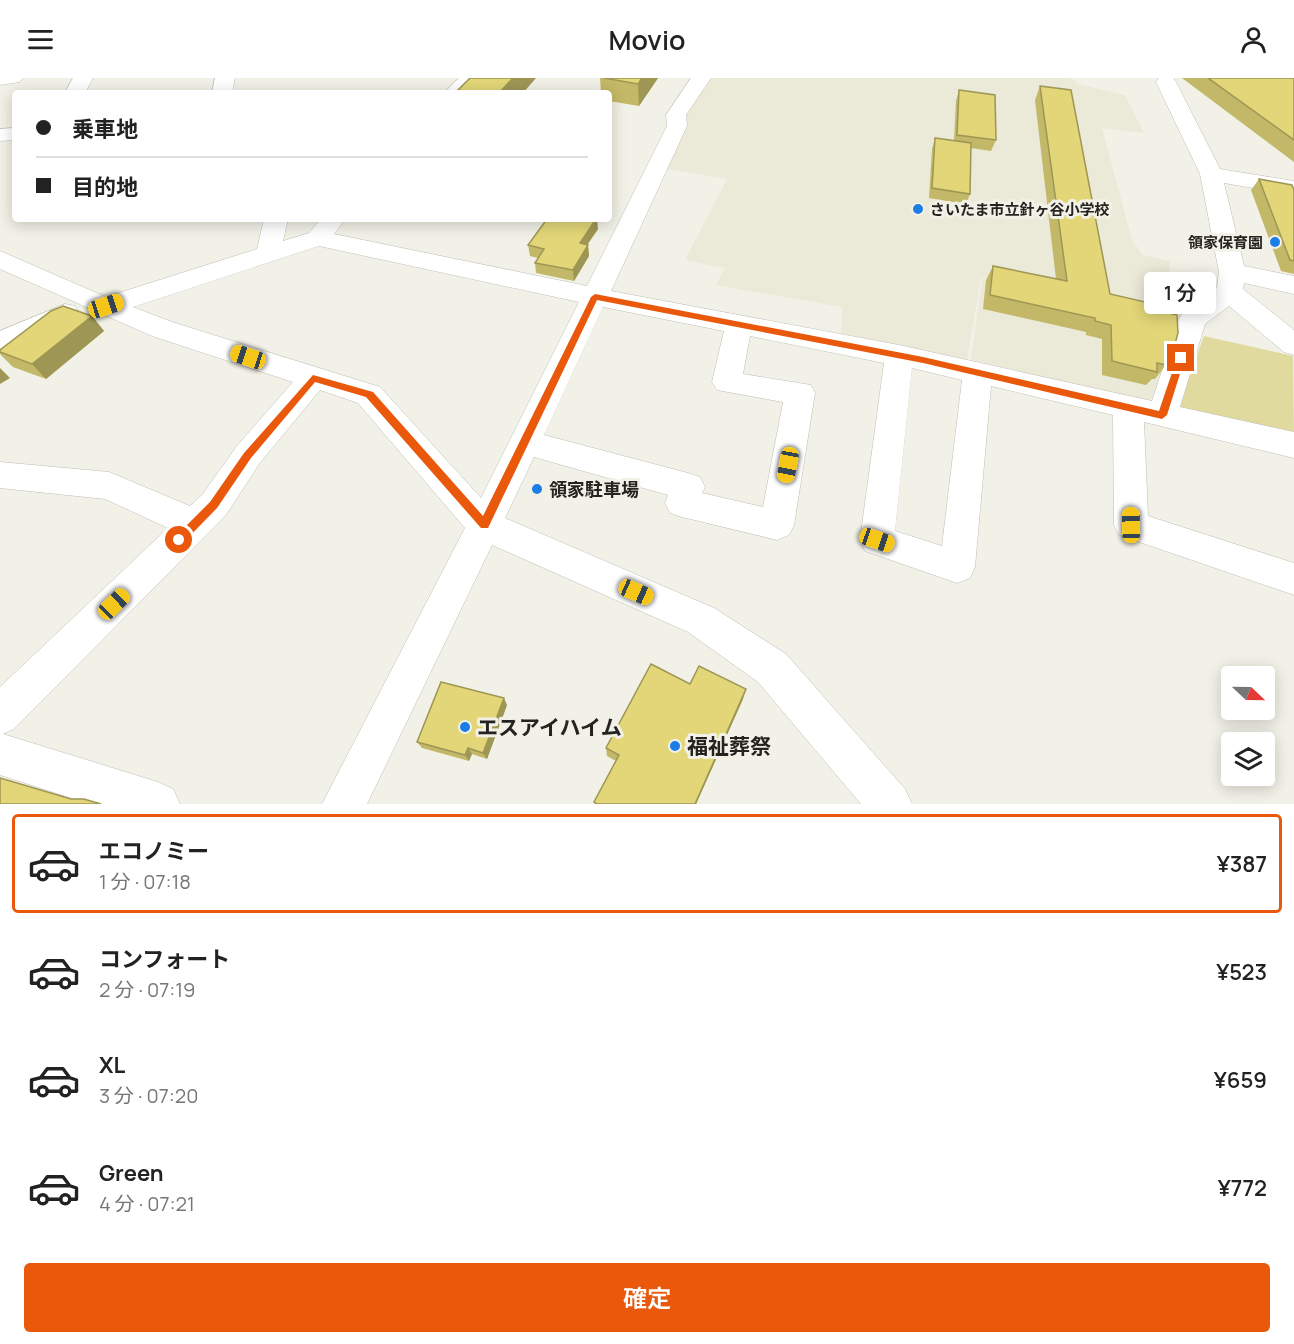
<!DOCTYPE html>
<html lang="ja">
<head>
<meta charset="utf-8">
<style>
	body { margin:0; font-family:Manrope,"Noto Sans JP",sans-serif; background:#f2f2f2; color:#222; height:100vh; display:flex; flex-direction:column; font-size:22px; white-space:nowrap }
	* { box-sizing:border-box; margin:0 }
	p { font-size:20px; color:#767676 }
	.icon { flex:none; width:33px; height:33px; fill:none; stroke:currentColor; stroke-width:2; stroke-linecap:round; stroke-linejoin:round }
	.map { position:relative; height:726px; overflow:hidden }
	.drawer { display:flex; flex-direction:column; background:#fff; flex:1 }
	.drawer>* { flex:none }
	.banner { position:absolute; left:12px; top:12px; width:600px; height:132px; border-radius:6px; box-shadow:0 3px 15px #0003; display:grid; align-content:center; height:132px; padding:0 24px; background:#fff }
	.needle { width:39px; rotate:112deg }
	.fabs { position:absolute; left:1221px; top:588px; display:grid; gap:12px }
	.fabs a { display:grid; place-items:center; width:54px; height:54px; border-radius:6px; background:#fff; box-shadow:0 3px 15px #0003; font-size:30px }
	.end { position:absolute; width:27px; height:27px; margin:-14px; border:8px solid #ea580c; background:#fff; box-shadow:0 0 0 3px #fff }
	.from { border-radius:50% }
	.bubble { position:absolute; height:42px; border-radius:6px; background:#fff; box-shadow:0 3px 15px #0003; font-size:20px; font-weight:600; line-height:42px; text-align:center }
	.car { position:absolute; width:18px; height:36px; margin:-18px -9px; border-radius:8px; box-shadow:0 0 4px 2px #0007; background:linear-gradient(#f5c518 24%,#345 0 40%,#f5c518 0 76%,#345 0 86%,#f5c518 0) }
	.banner b { display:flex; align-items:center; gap:21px; height:57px; font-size:22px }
	.banner b+b { border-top:2px solid #e0e0e0 }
	.banner i { width:15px; height:15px; background:#222 }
	ul { padding:10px 0 0; list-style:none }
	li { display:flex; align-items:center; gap:18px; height:99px; margin:0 12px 9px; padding:0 12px; border:3px solid transparent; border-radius:6px }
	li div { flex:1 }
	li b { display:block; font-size:22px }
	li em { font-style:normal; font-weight:600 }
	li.on { border-color:#ea580c }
	li>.icon { width:54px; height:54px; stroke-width:1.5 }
	.cta { display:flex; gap:12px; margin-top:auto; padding:12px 24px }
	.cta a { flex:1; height:69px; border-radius:6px; background:#ea580c; color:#fff; font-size:24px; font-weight:600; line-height:69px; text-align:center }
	header { display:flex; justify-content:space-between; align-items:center; height:78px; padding:0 24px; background:#fff; font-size:27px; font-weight:600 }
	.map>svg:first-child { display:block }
	.built { fill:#ebe9d7 }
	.green { fill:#e1da9f }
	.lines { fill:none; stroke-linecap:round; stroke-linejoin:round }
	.minor-casing { stroke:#bebeb4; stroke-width:1 }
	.minor { fill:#fff; fill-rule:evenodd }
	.wall { fill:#c2b867 }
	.shaded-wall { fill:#9e9654 }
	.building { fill:#e2d678; stroke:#9e9654; stroke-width:1.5 }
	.route { fill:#ea580c }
	.poi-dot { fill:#1c7de6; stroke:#f2f1e7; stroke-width:2 }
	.labels { text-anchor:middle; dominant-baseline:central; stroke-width:6; stroke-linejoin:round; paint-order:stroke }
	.far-poi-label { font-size:15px; font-weight:bold; fill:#242320; stroke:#f2f1e7; text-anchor:start }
	.poi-label { font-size:18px; font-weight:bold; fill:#242320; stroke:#f2f1e7; text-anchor:start }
	.near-poi-label { font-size:21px; font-weight:bold; fill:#242320; stroke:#f2f1e7; text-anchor:start }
</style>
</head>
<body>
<header><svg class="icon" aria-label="menu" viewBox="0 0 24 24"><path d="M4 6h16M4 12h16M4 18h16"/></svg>Movio<svg class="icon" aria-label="person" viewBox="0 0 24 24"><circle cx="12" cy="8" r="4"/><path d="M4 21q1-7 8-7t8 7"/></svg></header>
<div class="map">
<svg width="1294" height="726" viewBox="0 0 1294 726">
	<rect width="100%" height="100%" fill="#f2f1e7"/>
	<path class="built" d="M710,0h361l6,6 48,11 19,38 -42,-5 30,112 11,15 28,6 -5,30 37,12 -21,20 -201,-46 -14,83 -126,-27 1,-26 -126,-22 9,-17 -40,-8 42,-81 -59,-10 19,-48 -1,-9z
		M982,200l201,46 -25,73 -10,3 -177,-40z"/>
	<path class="green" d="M1204,258l89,20 1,83 -112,-28 -4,-5z"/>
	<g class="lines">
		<g class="minor-casing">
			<path id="minor" d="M0,0h23l-3,4 -20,3z
				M73,0h20l-8,15h-20z
				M215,0h20l-3,15h-20z
				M459,0h21l-15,15h-21z
				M691,0h20l-25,37 1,11 -76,165 288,54 253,56 27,-82 4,-7 34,-24 2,-16 -19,-98 -44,-92 3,-4h14l3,4 44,87 74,12v14l-70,-12 20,83 50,10v18l-50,-11 -1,6 51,41v25l-10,-3 -55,-46 -24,18 -25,83 114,25v26l-150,-36 4,94 146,47v32l-175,-60 -5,-10 -1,-110 -122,-29 -16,181 -5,11 -13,5 -92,-32 -5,-11 24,-177 -134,-27 -7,38 68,11 4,8 -21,132 -5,10 -12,5 -95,-23 -12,-4 -5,-10 3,-8 -134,-38 -29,61 209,90 72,46 119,135 7,15h-51l-103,-122 -70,-50 -196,-87 -125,259h-45l143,-276 -107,-125 -38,-13 -61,74 -33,51 -212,214 -11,5 155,48 15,7 7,15h-90l-90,-29v-88l168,-159 -63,-29 -105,-11v-26l109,10 81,34 12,-11 35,-49 56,-64 -141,-46 -152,-67v-18l106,46 151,-48 7,-30h24l-5,22 26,-8 12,-14h18l3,4 -8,11 253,52 80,-160 -1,-11zM319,168l260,56 -98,196 -101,-111 -208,-65 -39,-15zM603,229l121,24 -12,51 5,8 66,12 -20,105 -61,-14 3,-6 -5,-10 -12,-4 -144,-38zM912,290l50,12 -20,166 -47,-15z
				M15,50v12l-15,1v-12z
				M65,226l10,2 4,7 -4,7 -75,33v-22z"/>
		</g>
		<use href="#minor" class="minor"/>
	</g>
	<path class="wall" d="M600,0h58l-19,28 -30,-5v-8h-8z
		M1182,0h112v84z
		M1040,8l70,208 54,18 11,32 -4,4 1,6 -6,7v4l-11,14h-3l-6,6 -44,-10v-36l-16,-4v-3l-103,-23 3,-29 7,-14 63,13 -21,-179z
		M959,12l37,50 -5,11 -20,-3 -1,46 -4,10 -37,-6 3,-49 3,-11 19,3 2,-40z
		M1259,101l35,11v84l-13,-3 -30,-81z
		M598,151l-11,16h1l1,11 -15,25 -38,-8 -1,-10 3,-5 -8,-2 -2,-11z
		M92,238l12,15 -58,48 -33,-12 -13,-13v-4z
		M690,606l53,15 -47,105h-101l-1,-2 22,-41 -9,-5 -1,-8z
		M507,627l-20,54 -15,-5 -3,7 -47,-13 -5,-6z"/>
	<path class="shaded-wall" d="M513,0h23l-13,15h-24z
		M642,0h16l-19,28 -1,-22z
		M597,141l1,10 -17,25 -1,-11z
		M588,167l1,11 -15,25 -1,-11z
		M92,238l12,15 -58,48 -14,-15z
		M0,290l10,10 -10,6z
		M746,611l-3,10 -47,105h-1z
		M504,620l3,7 -20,54 -4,-6z
		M468,670l4,6 -3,7 -4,-6z"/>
	<path class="building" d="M470,0h43l-14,15h-44z
		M604,0h38l-4,6z
		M1208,0h86v62z
		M1040,8l31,4 39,204 53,12 1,6 13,3 1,18 -3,11 -4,-1 1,11 -7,-1 1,12 -9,-2v9l-45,-11 -1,-36 -16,-4v-3l-105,-23 3,-29 74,15z
		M959,12l36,5 1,45 -39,-5z
		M935,60l36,5 -1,51 -38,-6z
		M1259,101l33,6 2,5v71l-4,-1z
		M547,141h49l-16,24 8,2 -15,25 -38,-7 9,-14 -16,-4z
		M63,228l29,10 -60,48 -32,-12v-2l51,-39z
		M651,586l39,20 9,-18 47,23 -51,115h-98l-3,-2 25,-47 -13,-7z
		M441,604l63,16 -21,55 -15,-5 -3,7 -48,-13z
		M0,700l71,21h13l17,5h-101z"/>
	<path class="route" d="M595,216l328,63 236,54 18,-53 4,-3 4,3 -18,57 -5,4 -239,-56 -326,-63 -109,228h-7l-115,-131 -51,-15 -64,76 -34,50 -35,36h-7v-7l35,-35 34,-49 69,-78 60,17 110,124 108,-219z"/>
	<g class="poi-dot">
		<circle cx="918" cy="131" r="6"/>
		<circle cx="1275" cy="164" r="6"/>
		<circle cx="537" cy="411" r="6"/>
		<circle cx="465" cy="649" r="6"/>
		<circle cx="675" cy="668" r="6"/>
	</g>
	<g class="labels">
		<g class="far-poi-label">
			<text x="930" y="131">さいたま市立針ヶ谷小学校</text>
			<text x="1263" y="164" text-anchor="end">領家保育園</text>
		</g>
		<g class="poi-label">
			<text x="549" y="411">領家駐車場</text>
		</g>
		<g class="near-poi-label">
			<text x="477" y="649">エスアイハイム</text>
			<text x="687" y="668">福祉葬祭</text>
		</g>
	</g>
</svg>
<div class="fabs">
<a><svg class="needle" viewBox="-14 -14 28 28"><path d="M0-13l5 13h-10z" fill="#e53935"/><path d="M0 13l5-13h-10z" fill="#767676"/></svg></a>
<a><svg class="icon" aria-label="layers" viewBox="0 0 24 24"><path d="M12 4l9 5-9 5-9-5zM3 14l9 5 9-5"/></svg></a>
</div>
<i class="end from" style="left:179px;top:462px"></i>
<i class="end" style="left:1181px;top:280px"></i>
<div class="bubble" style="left:1144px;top:194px;width:72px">1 分</div>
<i class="car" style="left:106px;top:228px;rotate:72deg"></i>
<i class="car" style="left:248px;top:279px;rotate:288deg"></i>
<i class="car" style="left:788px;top:387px;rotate:191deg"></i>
<i class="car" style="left:1131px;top:447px;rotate:359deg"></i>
<i class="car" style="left:877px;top:462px;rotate:109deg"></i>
<i class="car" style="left:636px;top:514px;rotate:114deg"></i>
<i class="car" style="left:114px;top:526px;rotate:46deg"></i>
<div class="banner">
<b><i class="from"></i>乗車地</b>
<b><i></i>目的地</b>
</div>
</div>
<section class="drawer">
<ul>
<li class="on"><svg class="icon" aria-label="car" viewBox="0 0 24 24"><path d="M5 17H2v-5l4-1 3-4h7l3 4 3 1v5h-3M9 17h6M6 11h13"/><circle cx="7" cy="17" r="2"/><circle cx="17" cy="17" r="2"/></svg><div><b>エコノミー</b><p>1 分 · 07:18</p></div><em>¥387</em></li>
<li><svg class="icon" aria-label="car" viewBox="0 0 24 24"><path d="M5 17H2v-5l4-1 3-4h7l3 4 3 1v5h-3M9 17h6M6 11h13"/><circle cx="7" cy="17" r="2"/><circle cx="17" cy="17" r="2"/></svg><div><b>コンフォート</b><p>2 分 · 07:19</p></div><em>¥523</em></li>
<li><svg class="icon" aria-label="car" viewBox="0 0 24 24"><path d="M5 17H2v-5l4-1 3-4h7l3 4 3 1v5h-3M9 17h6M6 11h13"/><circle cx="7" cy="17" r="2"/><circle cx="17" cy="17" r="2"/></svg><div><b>XL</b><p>3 分 · 07:20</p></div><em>¥659</em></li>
<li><svg class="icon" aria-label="car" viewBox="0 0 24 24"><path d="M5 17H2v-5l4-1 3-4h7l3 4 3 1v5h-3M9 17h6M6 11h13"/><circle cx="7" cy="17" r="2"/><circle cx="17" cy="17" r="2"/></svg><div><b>Green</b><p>4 分 · 07:21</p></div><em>¥772</em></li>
</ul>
<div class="cta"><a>確定</a></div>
</section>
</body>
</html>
